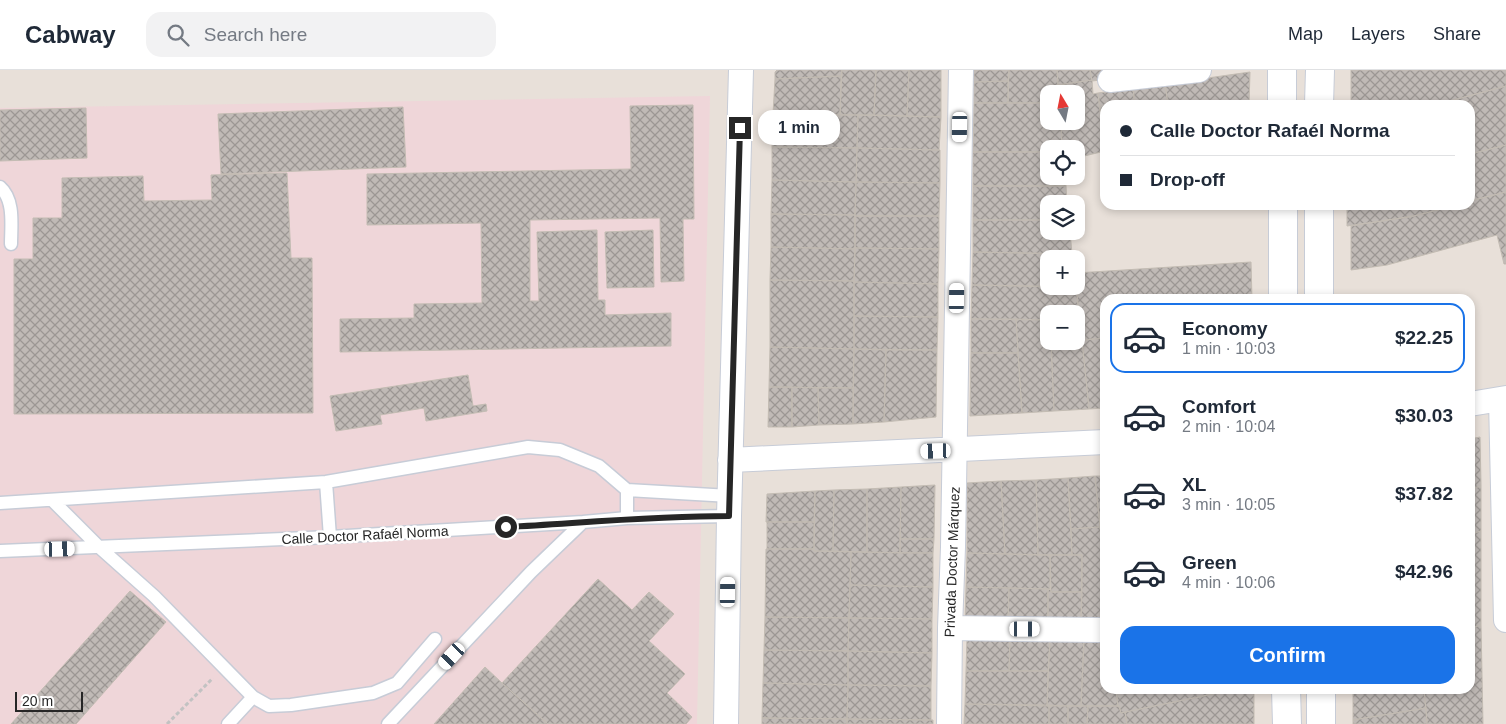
<!DOCTYPE html>
<html lang="en">
<head>
<meta charset="utf-8">
<style>
	body { margin:0; font-family:Arial,sans-serif; background:#f2f2f3; color:#1f2937; height:100vh; display:flex; flex-direction:column; font-size:19px; white-space:nowrap }
	* { box-sizing:border-box; margin:0 }
	p { font-size:16px; color:#747a83 }
	.icon { flex:none; width:28px; height:28px; fill:none; stroke:currentColor; stroke-width:2; stroke-linecap:round; stroke-linejoin:round }
	.map { position:relative; flex:1; overflow:hidden }
	.details { position:absolute; left:1100px; top:224px; width:375px; height:400px; display:flex; flex-direction:column; background:#fff; border-radius:15px; box-shadow:0 2px 8px #0003 }
	.details>* { flex:none }
	.top-card { position:absolute; left:1100px; top:30px; width:375px; height:110px; border-radius:15px; box-shadow:0 2px 8px #0003; display:grid; align-content:center; height:110px; padding:0 20px; background:#fff }
	.needle { width:32px; rotate:350deg }
	.tools { position:absolute; left:1040px; top:15px; display:grid; gap:10px }
	.tools a { display:grid; place-items:center; width:45px; height:45px; border-radius:10px; background:#fff; box-shadow:0 2px 8px #0003; font-size:25px }
	.scale { position:absolute; left:15px; bottom:12px; width:68px; box-sizing:border-box; padding-left:5px; border:2px solid #262626; border-top:0; font-size:14px; line-height:18px; white-space:nowrap; color:#262626; -webkit-text-stroke:4px #fff; paint-order:stroke }
	.end { position:absolute; width:22px; height:22px; margin:-11px; border:6px solid #262626; background:#fff; box-shadow:0 0 0 2px #fff }
	.from { border-radius:50% }
	.bubble { position:absolute; height:35px; border-radius:15px; background:#fff; box-shadow:0 2px 8px #0003; font-size:16px; font-weight:800; line-height:35px; text-align:center }
	.car { position:absolute; width:15px; height:30px; margin:-15px -8px; border-radius:6px; box-shadow:0 0 4px 1px #0007; background:linear-gradient(#fff 24%,#345 0 40%,#fff 0 76%,#345 0 86%,#fff 0) }
	.top-card b { display:flex; align-items:center; gap:18px; height:48px; font-size:19px }
	.top-card b+b { border-top:1px solid #e0e1e3 }
	.top-card i { width:12px; height:12px; background:#1f2937 }
	ul { padding:9px 0 0; list-style:none }
	li { display:flex; align-items:center; gap:15px; height:70px; margin:0 10px 8px; padding:0 10px; border:2px solid transparent; border-radius:15px }
	li div { flex:1 }
	li b { display:block; font-size:19px }
	li em { font-style:normal; font-weight:800 }
	li.current { border-color:#1a73e8 }
	li>.icon { width:45px; height:45px; stroke-width:1.5 }
	.action { display:flex; gap:10px; margin-top:auto; padding:10px 20px }
	.action a { flex:1; height:58px; border-radius:15px; background:#1a73e8; color:#fff; font-size:20px; font-weight:800; line-height:58px; text-align:center }
	header { display:flex; align-items:center; gap:30px; box-sizing:border-box; height:70px; padding:0 25px; background:#fff; border-bottom:1px solid #e0e1e3 }
	header strong { font-size:24px }
	nav { display:flex; gap:28px; margin-inline-start:auto; font-size:18px }
	.search { width:350px; height:45px; background:#f2f2f3; display:flex; align-items:center; gap:12px; box-sizing:border-box; padding:0 18px; border-radius:15px; color:#747a83; font-size:19px }
	.map>svg:first-child { display:block }
	.medical { fill:#efd6d9 }
	.building { fill:url(#building-cross-hatch); stroke:#c3bcb3 }
	.lines { fill:none; stroke-linecap:round; stroke-linejoin:round }
	.lane-casing { stroke:#c7ccd7; stroke-width:15 }
	.street-casing { stroke:#c7ccd7; stroke-width:26 }
	.secondary-casing { stroke:#c7ccd7; stroke-width:30 }
	.path { stroke:#c2c2c2; stroke-width:3; stroke-dasharray:4 2.5; stroke-linecap:butt }
	.lane { stroke:#fff; stroke-width:12 }
	.street { stroke:#fff; stroke-width:24 }
	.secondary { stroke:#fff; stroke-width:28 }
	.route { stroke:#262626; stroke-width:6 }
	.labels { text-anchor:middle; dominant-baseline:central; stroke-width:5; stroke-linejoin:round; paint-order:stroke }
	.street-label { font-size:14px; fill:#262626; stroke:#fff }
</style>
</head>
<body>
<header>
<strong>Cabway</strong>
<div class="search"><svg class="icon" aria-label="search" viewBox="0 0 24 24"><circle cx="10" cy="10" r="6"/><path d="M15 15l6 6"/></svg>Search here</div>
<nav><a>Map</a><a>Layers</a><a>Share</a></nav>
</header>
<div class="map">
<svg width="1506" height="654" viewBox="0 0 1506 654">
	<defs>
		<pattern id="building-cross-hatch" width="8" height="8" patternUnits="userSpaceOnUse" patternTransform="scale(1.25)"><rect width="8" height="8" fill="#c0bab6"/><path d="M0 0l8 8M0 8l8-8" fill="none" stroke="#9c9794"/></pattern>
	</defs>
	<rect width="100%" height="100%" fill="#e8e0d9"/>
	<path class="medical" d="M710,26l-13,628h-697v-616z"/>
	<path class="building" d="M777,0h65l-1,6 -66,3v-7z
		M842,0h34l-2,45h-34z
		M876,0h33l-2,46 -33,-1z
		M909,0h32v47l-34,-1z
		M974,0h35l-1,11 -34,1z
		M1009,0h48l2,24h-10v9h-41z
		M1057,0h33l2,10 -34,5z
		M1090,0h35v7l-33,4z
		M1351,0h155v16l-71,19h-84z
		M1250,2l-1,33h-81l-3,-21z
		M841,6l-1,39 -67,-1 2,-35z
		M1092,10l1,14 5,-1 7,58 -29,7v-9h-14l-1,-28h15v-27h-17l-1,-9z
		M1008,11v22h-34v-21z
		M1165,14l3,21h-33l-2,-17z
		M1506,16v59l-36,9v-49h-35z
		M1133,18l2,17h-30v45l-7,-57z
		M974,33h75v18h12l1,28h-13v3h-76z
		M693,35l1,114h-11l1,62 -23,1 -1,-64 -130,2v81h9l-2,-69 60,-2 1,70h7v15l66,-2v33l-331,6v-33l74,-1v-14l68,-1 -1,-80 -114,2v-51l264,-5 -1,-63z
		M403,37l3,60 -185,7 -3,-60z
		M86,38l1,50 -87,3v-51z
		M773,44l85,1 -1,33 -85,-1z
		M858,45l83,2 -2,33 -82,-2z
		M1506,75v47l-36,9v-47z
		M772,77l85,1 -1,34 -84,-2z
		M857,78l83,2v33l-84,-1z
		M973,82h76v24h16l1,10h-93z
		M287,103l4,85h21l1,155 -299,1v-155h19v-41h29v-40l81,-2 1,25 68,-1 -1,-25z
		M772,110l84,2 -1,33 -84,-1z
		M856,112l84,1 -1,33h-84z
		M973,116h93l1,18h-18v16h-76z
		M1506,122v72h-2l-7,-29 -110,30 -36,5v-44l63,-10 43,-11h13v-4z
		M1347,135h110l-43,11 -67,10z
		M771,144l84,1v34l-84,-2z
		M855,146h84v33l-84,-1z
		M973,150h76v11h21l2,23 -99,-2z
		M653,160l1,57 -47,1 -2,-56z
		M771,177l84,2 -1,32 -84,-1z
		M855,178l84,1 -1,35 -84,-2z
		M973,182l99,2 1,5h-24v27l27,1 -104,-2z
		M1251,192l1,37h-147v39l-23,2 -6,-54v-13z
		M770,210l84,1v68l-84,-2z
		M854,212l84,2v33l-84,-1z
		M972,215l104,2 4,33h-4v-6h-27v6l-78,-1z
		M854,246l84,1 -1,33 -83,-1z
		M971,249h45l2,34h-47z
		M1016,249l33,1v21h2l3,70 -32,2z
		M1076,250h4l9,89 -35,2 -3,-70h25z
		M1105,268v70l-16,1 -7,-69z
		M770,277l84,2 -1,39 -84,-1z
		M854,279l32,1 -2,72 -31,2z
		M886,280h51l-1,67 -52,5z
		M971,283h47l4,60 -52,3z
		M468,305l5,31 13,-2 1,7 -61,10 -2,-13 -44,7 2,9 -46,7 -6,-35z
		M769,317h23v40h-24z
		M792,317l26,1 1,37 -27,2z
		M818,318h35v36l-34,1z
		M1480,367l1,49 -11,3v-50z
		M1095,406h10v79h-2z
		M1095,406l5,51 -29,2 -3,-51z
		M1068,408l4,77h-34l-2,-75z
		M1036,410l2,75 -33,-1 -4,-73z
		M1001,411l4,73 -38,-1v-70z
		M935,415l-1,54h-34l1,-52z
		M1481,416v45l-11,3v-45z
		M901,417l-1,66 -33,-1v-63z
		M867,419v63l-34,-1 1,-61z
		M834,420l-1,61h-19l1,-60z
		M815,421l-1,31h-48l1,-28z
		M767,452h47v27h-47z
		M1100,457l5,47v48h-24l1,-67h-10l-1,-26z
		M1481,461v94l-11,3v-94z
		M900,469h34l-1,14h-33z
		M766,479h48v2l37,1 -2,66 -84,-1z
		M851,482l82,1v34l-83,-2z
		M967,483l83,2v34l-84,-2z
		M1050,485h32v37h-31z
		M598,509l34,31 17,-18 25,22 -25,27 36,33 -18,19 25,24 -6,7h-138l-46,-41z
		M850,515l83,2 -1,32 -83,-1z
		M966,517l43,1 -1,34h-43z
		M1009,518l39,1v33h-40z
		M1048,519l3,1v2h31l-1,30h-33z
		M130,521l36,31 -90,102h-65z
		M765,547l84,1 -1,33 -84,-1z
		M849,548l83,1v34l-84,-2z
		M1481,555l2,99h-56l-3,-35h46v-61z
		M967,568h43l-1,33h-43z
		M1010,568l40,1 -2,32h-39z
		M1050,569h34l-3,67h-34z
		M1084,569h21v50h11l2,17h-37z
		M764,580l84,1v34l-85,-2z
		M848,581l84,2 -1,33 -83,-1z
		M485,597l17,16 46,41h-114z
		M966,601h82l-1,35 -82,-2z
		M763,613l85,2 -1,34 -85,-1z
		M848,615l83,1v34l-84,-1z
		M1116,619h121l-116,24 -2,-7h-1z
		M1237,619h17v35h-127l-2,-12z
		M1353,619h71l2,19 -73,12z
		M965,634l84,1v19h-85z
		M1049,635l19,1v18h-19z
		M1068,636h20l-1,18h-19z
		M1088,636h31l2,7 4,-1 2,12h-40z
		M1426,638l1,16h-74v-4z
		M762,648l85,1v5h-85z
		M847,649l86,1v4h-86z"/>
	<g class="lines">
		<g class="lane-casing">
			<path id="lane" d="M0,117c15,13 11,39 11,57
				M326,412l4,55
				M52,430l47,47 55,49 99,101 16,9 22,-1 82,-12 24,-10 38,-44
				M0,433l326,-21 202,-35 32,3 39,16 28,24 103,6
				M627,448v-28
				M0,481l330,-14 253,-15 44,-4 102,-2
				M228,654l25,-27
				M388,654l143,-152 52,-50"/>
		</g>
		<g class="street-casing">
			<path id="street" d="M1110,10l89,-10
				M1501,329l5,221
				M1470,334l36,-6
				M730,390l375,-18
				M950,558l150,2
				M726,654l3,-208 12,-446
				M949,654l1,-96 3,-81 8,-477"/>
		</g>
		<g class="secondary-casing">
			<path id="secondary" d="M1282,0v35
				M1319,35l1,-35
				M1283,135v94
				M1319,229v-94
				M1286,619l1,35
				M1321,619v35"/>
		</g>
		<path class="path" d="M167,654l46,-46"/>
		<use href="#lane" class="lane"/>
		<use href="#street" class="street"/>
		<use href="#secondary" class="secondary"/>
	</g>
	<g class="lines">
		<path class="route" d="M506,457c74,-4 148,-11 223,-11l11,-388"/>
	</g>
	<g class="labels">
		<g class="street-label">
			<text transform="translate(365 465) rotate(-3)">Calle Doctor Rafaél Norma</text>
			<text transform="translate(952 492) rotate(-88)">Privada Doctor Márquez</text>
		</g>
	</g>
</svg>
<div class="tools">
<a><svg class="needle" viewBox="-14 -14 28 28"><path d="M0-13l5 13h-10z" fill="#e53935"/><path d="M0 13l5-13h-10z" fill="#747a83"/></svg></a>
<a><svg class="icon" aria-label="locate" viewBox="0 0 24 24"><circle cx="12" cy="12" r="6"/><path d="M12 2v4M12 18v4M2 12h4M18 12h4"/></svg></a>
<a><svg class="icon" aria-label="layers" viewBox="0 0 24 24"><path d="M12 4l9 5-9 5-9-5zM3 14l9 5 9-5"/></svg></a>
<a>+</a>
<a>−</a>
</div>
<div class="scale">20 m</div>
<i class="end from" style="left:506px;top:457px"></i>
<i class="end" style="left:740px;top:58px"></i>
<div class="bubble" style="left:758px;top:40px;width:82px">1 min</div>
<i class="car" style="left:960px;top:57px;rotate:181deg"></i>
<i class="car" style="left:957px;top:228px;rotate:1deg"></i>
<i class="car" style="left:936px;top:381px;rotate:268deg"></i>
<i class="car" style="left:60px;top:479px;rotate:88deg"></i>
<i class="car" style="left:728px;top:522px;rotate:1deg"></i>
<i class="car" style="left:1025px;top:559px;rotate:90deg"></i>
<i class="car" style="left:452px;top:586px;rotate:223deg"></i>
<div class="top-card">
<b><i class="from"></i>Calle Doctor Rafaél Norma</b>
<b><i></i>Drop-off</b>
</div>
<section class="details">
<ul>
<li class="current"><svg class="icon" aria-label="car" viewBox="0 0 24 24"><path d="M5 17H2v-5l4-1 3-4h7l3 4 3 1v5h-3M9 17h6M6 11h13"/><circle cx="7" cy="17" r="2"/><circle cx="17" cy="17" r="2"/></svg><div><b>Economy</b><p>1 min · 10:03</p></div><em>$22.25</em></li>
<li><svg class="icon" aria-label="car" viewBox="0 0 24 24"><path d="M5 17H2v-5l4-1 3-4h7l3 4 3 1v5h-3M9 17h6M6 11h13"/><circle cx="7" cy="17" r="2"/><circle cx="17" cy="17" r="2"/></svg><div><b>Comfort</b><p>2 min · 10:04</p></div><em>$30.03</em></li>
<li><svg class="icon" aria-label="car" viewBox="0 0 24 24"><path d="M5 17H2v-5l4-1 3-4h7l3 4 3 1v5h-3M9 17h6M6 11h13"/><circle cx="7" cy="17" r="2"/><circle cx="17" cy="17" r="2"/></svg><div><b>XL</b><p>3 min · 10:05</p></div><em>$37.82</em></li>
<li><svg class="icon" aria-label="car" viewBox="0 0 24 24"><path d="M5 17H2v-5l4-1 3-4h7l3 4 3 1v5h-3M9 17h6M6 11h13"/><circle cx="7" cy="17" r="2"/><circle cx="17" cy="17" r="2"/></svg><div><b>Green</b><p>4 min · 10:06</p></div><em>$42.96</em></li>
</ul>
<div class="action"><a>Confirm</a></div>
</section>
</div>
</body>
</html>
